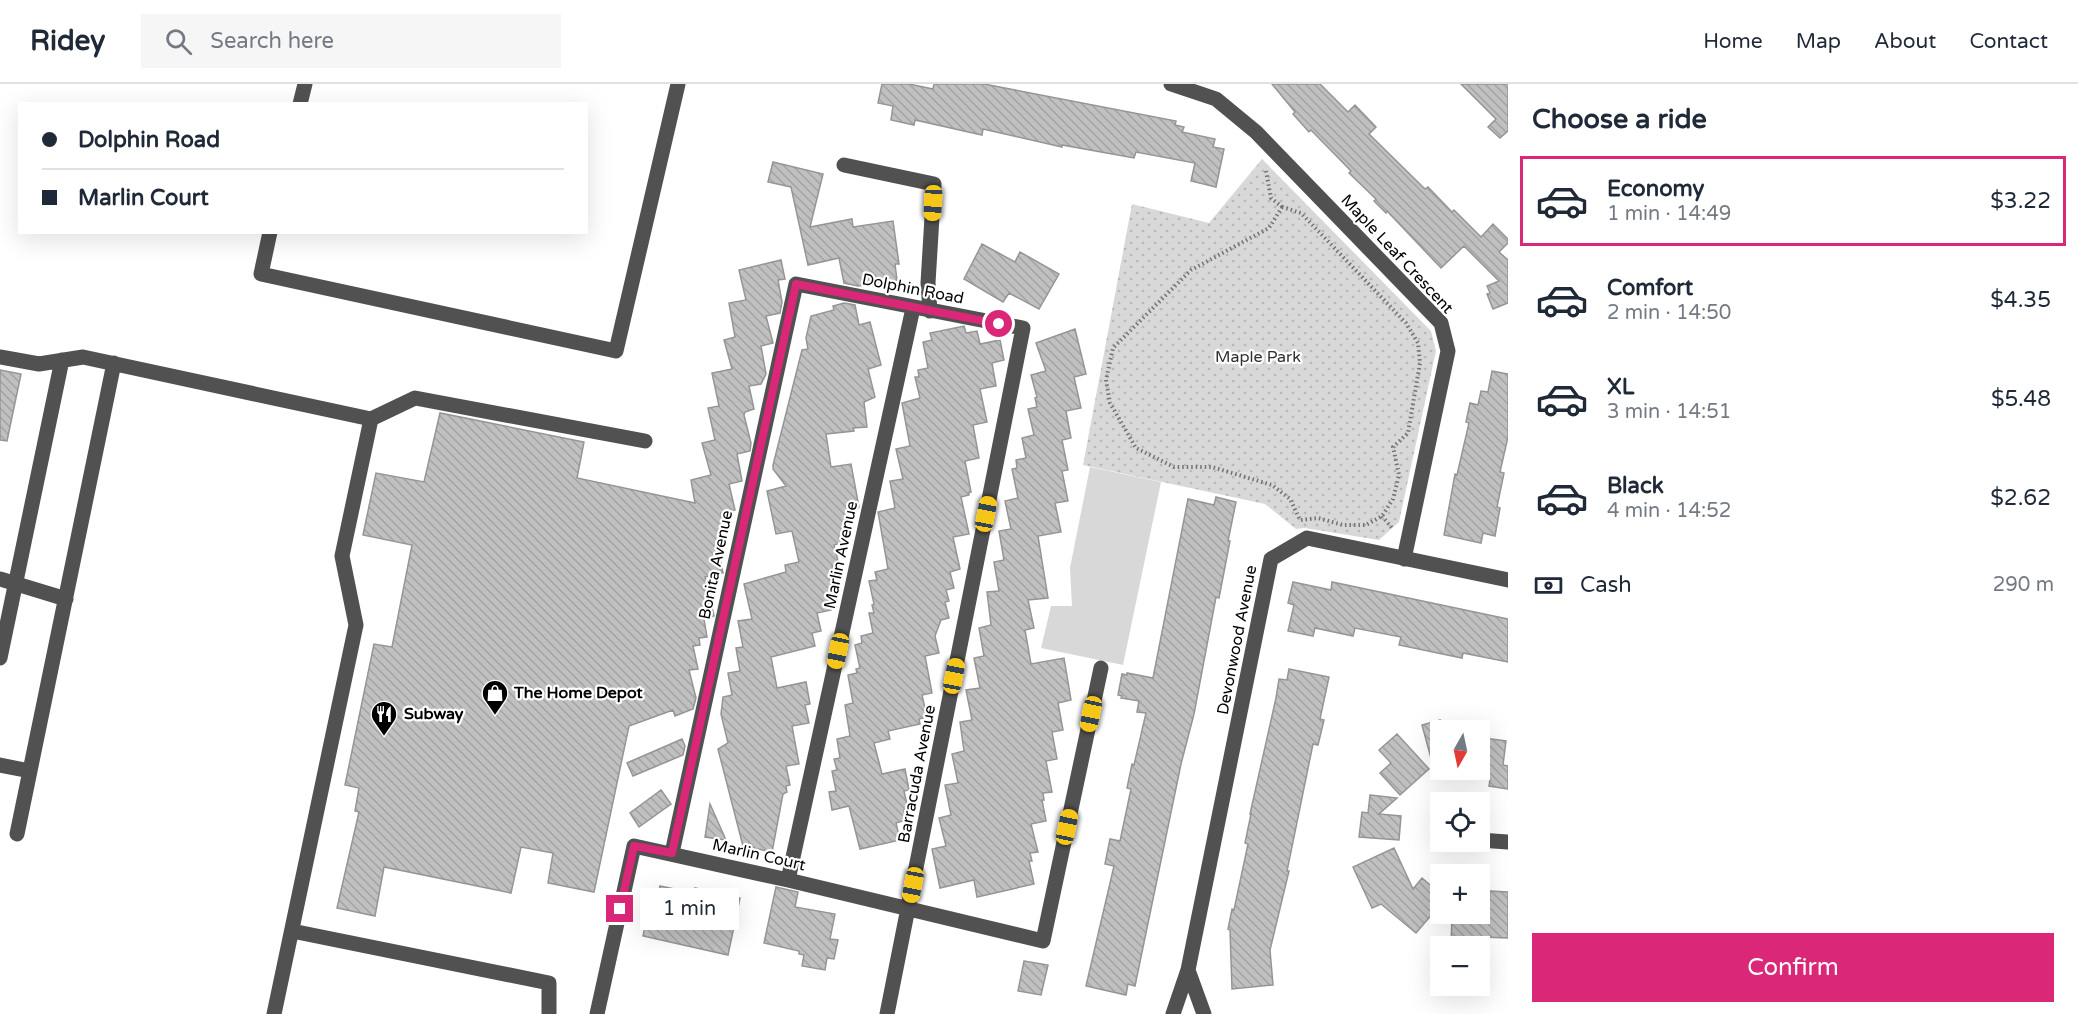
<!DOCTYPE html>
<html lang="en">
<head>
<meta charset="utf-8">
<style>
	body { margin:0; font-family:"Varela Round",sans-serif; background:#f6f6f7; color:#1f2937; height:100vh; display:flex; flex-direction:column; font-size:22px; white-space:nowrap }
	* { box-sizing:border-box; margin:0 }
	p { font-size:20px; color:#747a83 }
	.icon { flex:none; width:33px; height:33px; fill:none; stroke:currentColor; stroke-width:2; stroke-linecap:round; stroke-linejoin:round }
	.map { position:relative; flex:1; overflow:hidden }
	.details { display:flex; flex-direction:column; background:#fff; width:570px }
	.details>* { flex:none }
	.banner { position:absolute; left:18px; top:18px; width:570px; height:132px; border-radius:0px; box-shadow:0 6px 24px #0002; display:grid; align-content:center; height:132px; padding:0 24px; background:#fff }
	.needle { width:39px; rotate:189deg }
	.controls { position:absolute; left:1430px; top:636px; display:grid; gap:12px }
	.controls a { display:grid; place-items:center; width:60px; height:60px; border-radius:0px; background:#fff; box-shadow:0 6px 24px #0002; font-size:30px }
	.end { position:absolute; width:27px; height:27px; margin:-14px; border:8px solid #db2777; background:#fff; box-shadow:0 0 0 3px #fff }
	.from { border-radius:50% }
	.bubble { position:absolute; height:42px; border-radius:0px; background:#fff; box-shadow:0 6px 24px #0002; font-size:20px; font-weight:600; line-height:42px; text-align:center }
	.car { position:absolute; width:18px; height:36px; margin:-18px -9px; border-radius:8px; box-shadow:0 0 4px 2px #0007; background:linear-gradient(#f5c518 24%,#345 0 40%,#f5c518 0 76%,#345 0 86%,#f5c518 0) }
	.banner b { display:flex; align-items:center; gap:21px; height:57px; font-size:22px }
	.banner b+b { border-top:2px solid #e0e1e3 }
	.banner i { width:15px; height:15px; background:#1f2937 }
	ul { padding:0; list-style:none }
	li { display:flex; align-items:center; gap:18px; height:90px; margin:0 12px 9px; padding:0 12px; border:3px solid transparent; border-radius:0px }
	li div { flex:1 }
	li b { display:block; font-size:22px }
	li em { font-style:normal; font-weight:600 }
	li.selected { border-color:#db2777 }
	li>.icon { width:54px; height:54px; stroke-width:1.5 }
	h2 { padding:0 24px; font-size:27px; line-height:72px }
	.pay { display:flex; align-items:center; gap:15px; height:66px; padding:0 24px; font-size:22px }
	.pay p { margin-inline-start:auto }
	.primary-button { display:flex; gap:12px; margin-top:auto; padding:12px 24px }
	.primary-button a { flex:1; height:69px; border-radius:0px; background:#db2777; color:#fff; font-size:24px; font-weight:600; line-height:69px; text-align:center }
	header { display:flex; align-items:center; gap:36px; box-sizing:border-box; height:84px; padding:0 30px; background:#fff; border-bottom:2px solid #e0e1e3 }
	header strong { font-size:28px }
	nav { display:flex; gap:33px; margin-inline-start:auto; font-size:21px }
	.search { width:420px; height:54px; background:#f6f6f7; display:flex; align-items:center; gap:15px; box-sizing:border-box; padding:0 21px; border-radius:0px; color:#747a83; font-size:22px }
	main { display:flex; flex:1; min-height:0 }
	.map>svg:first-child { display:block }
	.grass { fill:#d8d8d8 }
	.park { fill:url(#park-dots) }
	.building { fill:url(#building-back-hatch); stroke:#959595; stroke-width:1.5 }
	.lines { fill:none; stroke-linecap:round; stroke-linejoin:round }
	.path { stroke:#737373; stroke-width:4; stroke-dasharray:1.5 3; stroke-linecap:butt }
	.minor { stroke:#515151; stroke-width:15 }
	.route { stroke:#db2777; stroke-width:8 }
	.labels { text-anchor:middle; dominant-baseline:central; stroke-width:4.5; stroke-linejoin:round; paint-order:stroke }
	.street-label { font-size:16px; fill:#000; stroke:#fff }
	.park-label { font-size:16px; fill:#2f2f2f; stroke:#fff }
	.poi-label { font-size:16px; font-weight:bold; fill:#000; stroke:#fff; text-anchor:start }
</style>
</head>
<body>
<header>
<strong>Ridey</strong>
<div class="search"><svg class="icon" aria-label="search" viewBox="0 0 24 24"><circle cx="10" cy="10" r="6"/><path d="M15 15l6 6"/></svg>Search here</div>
<nav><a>Home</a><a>Map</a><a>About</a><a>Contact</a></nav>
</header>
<main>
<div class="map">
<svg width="1508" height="930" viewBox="0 0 1508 930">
	<defs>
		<pattern id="park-dots" width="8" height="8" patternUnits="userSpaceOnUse" patternTransform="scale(1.5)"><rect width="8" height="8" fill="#d8d8d8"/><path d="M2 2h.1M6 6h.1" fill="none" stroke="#b8b8b8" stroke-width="1.8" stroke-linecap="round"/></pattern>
		<pattern id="building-back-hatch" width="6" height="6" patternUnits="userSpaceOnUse" patternTransform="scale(1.5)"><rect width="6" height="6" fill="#c0c0c0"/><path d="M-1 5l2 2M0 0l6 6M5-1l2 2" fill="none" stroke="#a3a3a3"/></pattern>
	</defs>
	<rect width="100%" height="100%" fill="#fff"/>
	<path class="grass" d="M1090,383l71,15 -38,183 -82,-17 10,-42h21l-2,-38z"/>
	<path class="park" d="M1262,75l169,172 5,20 -37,171 -20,18 -74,-12 -9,1 -31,-25 -182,-39 49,-261 77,19z"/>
	<path class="building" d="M882,0h27l24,5 1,-5h50l192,37 -1,4 9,2 -2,5 33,7 -2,8 11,2 -8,38 -25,-6 4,-18 -59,-11 -2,6 -72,-13v2l-79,-18 -1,6 -67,-15 -1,5 -23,-5 2,-14 -15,-3z
		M1272,0h48l28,28 7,-7 21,22 -7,7 56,55 3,-2 24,25 2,-2 27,27 12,-13 15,15v4l-9,9 9,8v43l-15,6 -6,-15 3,-1 -3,-7 12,-5 -35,-35 -23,22 -54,-57 -1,2 -12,-12 2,-2 -27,-26 2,-2 -40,-41 -2,2 -16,-18 2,-2z
		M1461,0h47v47l-8,7 -12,-11 8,-8z
		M773,78l50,12 -13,53 42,-8 1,8 40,-6 6,43h-4l2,16 -39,6 -14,-3 -5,-25 -31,7 -17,-78 -23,-5z
		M982,160l33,18 5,-10 39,22 -20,35 -30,-16 -6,9 -39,-23z
		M781,176l4,19 -7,1 4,22 -2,11 -14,3 7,27 -12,3 5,28 -5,10 -12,2 5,23 -9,3 -1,3 7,28 -1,8 -13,3 5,27 -13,3 6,26 -14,3 6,30 -10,2 6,28 -18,4 9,39 -10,3 3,18 -8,1 1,7 -7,1 5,23 -9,1 7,28 -3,11 -18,7 -2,-6 -44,16 -35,166 -46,-9 5,-30 -32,-6 -10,46 -127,-26 -9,49 -38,-8 22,-96 -4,-1 4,-23 -14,-3 29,-141 18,3 20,-102 -49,-10 13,-62 48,9 16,-69 144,29 -7,36 118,25 -4,-23 20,-5 -9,-32 13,-3 -7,-32 11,-2 -7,-33 20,-4 -8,-29 11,-3 -6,-34 17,-3 -7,-30z
		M844,219l11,2 4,20 11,-3 11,43 -13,4 7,28 -11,5 3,25 -14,1 1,3 -28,3 5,33 20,-3 8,43 -15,16 3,12 -8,2 2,6 -7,2 5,20 -7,1 2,8 -5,1 5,23 -6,1 3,11 -14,3 4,18 -9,2 3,13 -44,11 6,31 29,-6 4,22 -5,1 4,18 -17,3 7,38 -13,2 4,19 -4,1 1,6 -4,2 -11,58 -29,-6 -25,-97 10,-6 -7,-29 2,-17 9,-2 -4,-22 12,-2 -4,-23 7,-1 -5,-26 14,-2 -8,-35 42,-12 -1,-7 14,-3 -7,-31 -16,3 -9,-43 19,-5 -13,-17v-4l29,-115 6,-1 -2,-11 5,-22 23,-6 -1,-4z
		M964,242l2,7 11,-2 3,13 20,-4 4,20 -12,3 4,23 -16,3 7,33 -14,3 6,33 -14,3 6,31h-2v3l-8,2 8,37 -16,3 7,32 -10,3 4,16 -8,2 3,11 -4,1 4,16 -8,2 -6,16 4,17 -14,3 7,37 -10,2 5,22 -8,2 1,5 -32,7 2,8 -16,4 8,31 23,-5 4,21 -5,1 4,18 -4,1 2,10 -10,3 4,17 -40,9 -11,-43 -17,4 -3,-18 7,-1 -4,-20 5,-1 -3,-11 6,-1 -3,-19 13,-3 -5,-31 8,-2 -5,-28 9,-2 -1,-4 4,-1 -5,-23 7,-2 -1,-7 12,-3 -4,-20h5l-2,-8 2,-1 -5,-23 8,-1 -2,-8 13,-3 -10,-57 17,-4 -5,-27 13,-2 -7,-30 14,-3 -8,-43 18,-5 -5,-21h4l-1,-7 10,-2 -5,-26 9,-2 -2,-7z
		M1075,245l11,45 -12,3 7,31 -15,3 5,27 -9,2 6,30 -6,1 6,30 -13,2 6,29 -23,4 10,62 -20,2 6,28 -9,2 6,34 33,-6 7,42 -13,3 5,27 -11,2 5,27 -11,2 6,31 -9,1 1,7h-2l4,21 -15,3 7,28 -8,1 2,8h-3l5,23 -57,13 -3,-17 -34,8 -8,-39 14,-3 -7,-28 12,-3 -6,-30 13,-2 -6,-29 12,-3 -4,-29 12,-2 -6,-30 14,-2 -6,-30 10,-2 -5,-28 12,-3 -4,-33 12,-1 -5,-29 10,-2 -5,-29 12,-2 -6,-28 13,-3 -6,-29 5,-1 -1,-8 10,-2 -4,-20 12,-3 -6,-26 9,-2 -2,-9 2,-1 -6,-22 15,-4 -10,-28z
		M0,286l21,4 -14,67 -7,-1z
		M1492,287l16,3v63l-8,35 4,1 -7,34 3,1 -5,28 -12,-3 -2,10 -37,-8 11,-61 2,1 12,-52 -3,-1 4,-19 8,2 3,-14 7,1z
		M1216,413l20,5 -8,39h2l-11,57 -3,-1 -22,117 -13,50 -46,222 -7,-2 -2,11 -40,-9 28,-120 -9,-2 5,-25 10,2 11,-52 -4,-1 5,-24 2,1 12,-52 -9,-1 2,-11 -18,-3 1,-2 -4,-1 4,-21 5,1v-2l26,5 35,-179 26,6z
		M1293,498l38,8 1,-8 176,37v43l-45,-9 -1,5 -63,-13 2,-8 -46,-9 -2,8 -38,-8 -2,8 -25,-5 6,-26 -6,-2z
		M1289,585l40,8 -9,42 4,1 -6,25 -5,-1 -26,127h2l-19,79 3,35 -41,4 -2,-59 -2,-1 4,-20 2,1 14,-66 -3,-1 6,-29h-1l26,-116 3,-19 8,1z
		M1440,636v52l-5,1 -13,-48z
		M1397,650l32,35 -29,26 -20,-22 11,-10 -12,-13z
		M1484,654l22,3 -3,24 5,1v23l-19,-3 1,-7 -11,-1z
		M682,655l3,7 -2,9 -50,21 -6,-13z
		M661,706l10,14 -32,23 -9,-14z
		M1370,711l27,3 -18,16 22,2 -2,24 -40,-3 3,-25 6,1z
		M710,720l16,36 -21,-3z
		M1394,764l19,41 9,-11 14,12 -4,4 8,7v4l-24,28 -35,-29 -9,4 -19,-41z
		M660,802l34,7 1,-5 45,10 -12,57 -85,-19 4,-20 7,2z
		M776,803l22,5 -3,15 40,7 -5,25 8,1 -4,19 -7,-1 -2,12 -23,-4 2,-11 -5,-1v-3l-35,-8z
		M1490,807l18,1v46l-25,-1v9h-32l1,-32h27v-9h10z
		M1024,877l24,4 -7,30 -23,-4z"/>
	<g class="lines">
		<path class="path" d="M1266,87l5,27 11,9
			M1282,123l19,6 105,110 12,20 2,20 -12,70 -15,14 6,28 -6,24 -11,17 -16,9h-23l-25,-7 -18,2 -10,-21 -18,-14 -60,-18h-38l-38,-19 -26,-45 -4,-23 7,-32 78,-78 78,-42z
			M1382,432l10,12"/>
		<path class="minor" d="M1171,0l45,15 40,33 185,191 7,28 -44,208
			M300,20l5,-20
			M844,81l90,19 -6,99 2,28
			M270,148l-9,42 355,77 62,-267
			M0,273l39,7 44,-7 288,62
			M0,495l66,20
			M0,574l62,-298
			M0,681l30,6
			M17,750l97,-471
			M1479,756l29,2
			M672,769l124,-569 227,44 -136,686
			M788,796l125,-572
			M292,847l257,52v31
			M1188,886l16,44
			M274,930l82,-389 -14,-69 29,-137 44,-21 230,43
			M597,930l37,-168 154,34 255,61 58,-273
			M1173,930l15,-44 83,-411 36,-21 201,42"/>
	</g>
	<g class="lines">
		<path class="route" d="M620,825l14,-63 38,7 124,-569 203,40"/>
	</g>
	<defs>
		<g id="shop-pin" transform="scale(1.35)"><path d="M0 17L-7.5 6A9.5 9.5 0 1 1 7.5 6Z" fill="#000" stroke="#fff"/><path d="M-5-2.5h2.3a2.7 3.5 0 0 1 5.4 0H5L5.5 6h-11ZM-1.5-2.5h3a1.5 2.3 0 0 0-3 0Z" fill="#fff"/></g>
		<g id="restaurant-pin" transform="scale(1.35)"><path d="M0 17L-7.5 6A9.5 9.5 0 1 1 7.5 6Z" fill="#000" stroke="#fff"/><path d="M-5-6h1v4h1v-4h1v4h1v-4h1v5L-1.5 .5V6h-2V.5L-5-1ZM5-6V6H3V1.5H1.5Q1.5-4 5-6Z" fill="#fff"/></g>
	</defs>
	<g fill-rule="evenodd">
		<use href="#shop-pin" x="495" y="609"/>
		<use href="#restaurant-pin" x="384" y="630"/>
	</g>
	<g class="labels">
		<g class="street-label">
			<text transform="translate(1397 170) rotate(47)">Maple Leaf Crescent</text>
			<text transform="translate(913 205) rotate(11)">Dolphin Road</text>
			<text transform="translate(841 471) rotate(-78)">Marlin Avenue</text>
			<text transform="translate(716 481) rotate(-78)">Bonita Avenue</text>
			<text transform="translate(1237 556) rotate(-79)">Devonwood Avenue</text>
			<text transform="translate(917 690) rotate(-79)">Barracuda Avenue</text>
			<text transform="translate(759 771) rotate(13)">Marlin Court</text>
		</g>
		<g class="park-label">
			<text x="1258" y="273">Maple Park</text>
		</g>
		<g class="poi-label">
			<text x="514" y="609">The Home Depot</text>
			<text x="404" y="630">Subway</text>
		</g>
	</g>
</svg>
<div class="controls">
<a><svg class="needle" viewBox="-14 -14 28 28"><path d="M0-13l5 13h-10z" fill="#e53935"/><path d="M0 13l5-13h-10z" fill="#747a83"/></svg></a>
<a><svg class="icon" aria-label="locate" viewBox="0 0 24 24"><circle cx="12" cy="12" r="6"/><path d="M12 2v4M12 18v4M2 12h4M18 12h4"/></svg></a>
<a>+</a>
<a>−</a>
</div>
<i class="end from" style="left:999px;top:240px"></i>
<i class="end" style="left:620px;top:825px"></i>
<div class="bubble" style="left:640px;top:804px;width:99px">1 min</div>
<i class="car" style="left:933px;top:119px;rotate:183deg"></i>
<i class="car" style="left:986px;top:430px;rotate:11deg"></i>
<i class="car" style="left:838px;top:567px;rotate:192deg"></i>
<i class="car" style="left:954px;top:592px;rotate:11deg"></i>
<i class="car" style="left:1091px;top:630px;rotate:192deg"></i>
<i class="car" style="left:1067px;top:743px;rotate:12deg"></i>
<i class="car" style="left:913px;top:801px;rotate:191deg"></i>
<div class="banner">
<b><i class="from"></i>Dolphin Road</b>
<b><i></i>Marlin Court</b>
</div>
</div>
<section class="details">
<h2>Choose a ride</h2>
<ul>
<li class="selected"><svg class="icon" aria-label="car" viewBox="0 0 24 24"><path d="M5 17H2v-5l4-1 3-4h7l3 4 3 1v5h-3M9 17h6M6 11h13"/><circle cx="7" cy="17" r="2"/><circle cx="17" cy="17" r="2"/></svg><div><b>Economy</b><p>1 min · 14:49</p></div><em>$3.22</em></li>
<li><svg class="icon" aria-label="car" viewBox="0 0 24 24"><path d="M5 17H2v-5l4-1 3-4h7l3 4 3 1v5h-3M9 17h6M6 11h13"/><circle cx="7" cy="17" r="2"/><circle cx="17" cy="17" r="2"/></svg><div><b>Comfort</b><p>2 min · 14:50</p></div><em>$4.35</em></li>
<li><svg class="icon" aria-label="car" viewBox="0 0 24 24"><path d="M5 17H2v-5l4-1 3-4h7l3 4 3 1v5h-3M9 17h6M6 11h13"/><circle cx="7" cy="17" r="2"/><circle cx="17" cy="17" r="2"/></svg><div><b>XL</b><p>3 min · 14:51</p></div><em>$5.48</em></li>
<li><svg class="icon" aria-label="car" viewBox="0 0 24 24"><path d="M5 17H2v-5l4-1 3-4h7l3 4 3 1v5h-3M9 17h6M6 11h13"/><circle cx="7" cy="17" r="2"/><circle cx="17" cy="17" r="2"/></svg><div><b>Black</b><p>4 min · 14:52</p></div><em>$2.62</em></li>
</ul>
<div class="pay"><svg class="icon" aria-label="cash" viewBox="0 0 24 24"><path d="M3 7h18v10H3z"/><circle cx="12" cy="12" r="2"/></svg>Cash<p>290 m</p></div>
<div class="primary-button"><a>Confirm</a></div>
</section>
</main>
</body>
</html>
